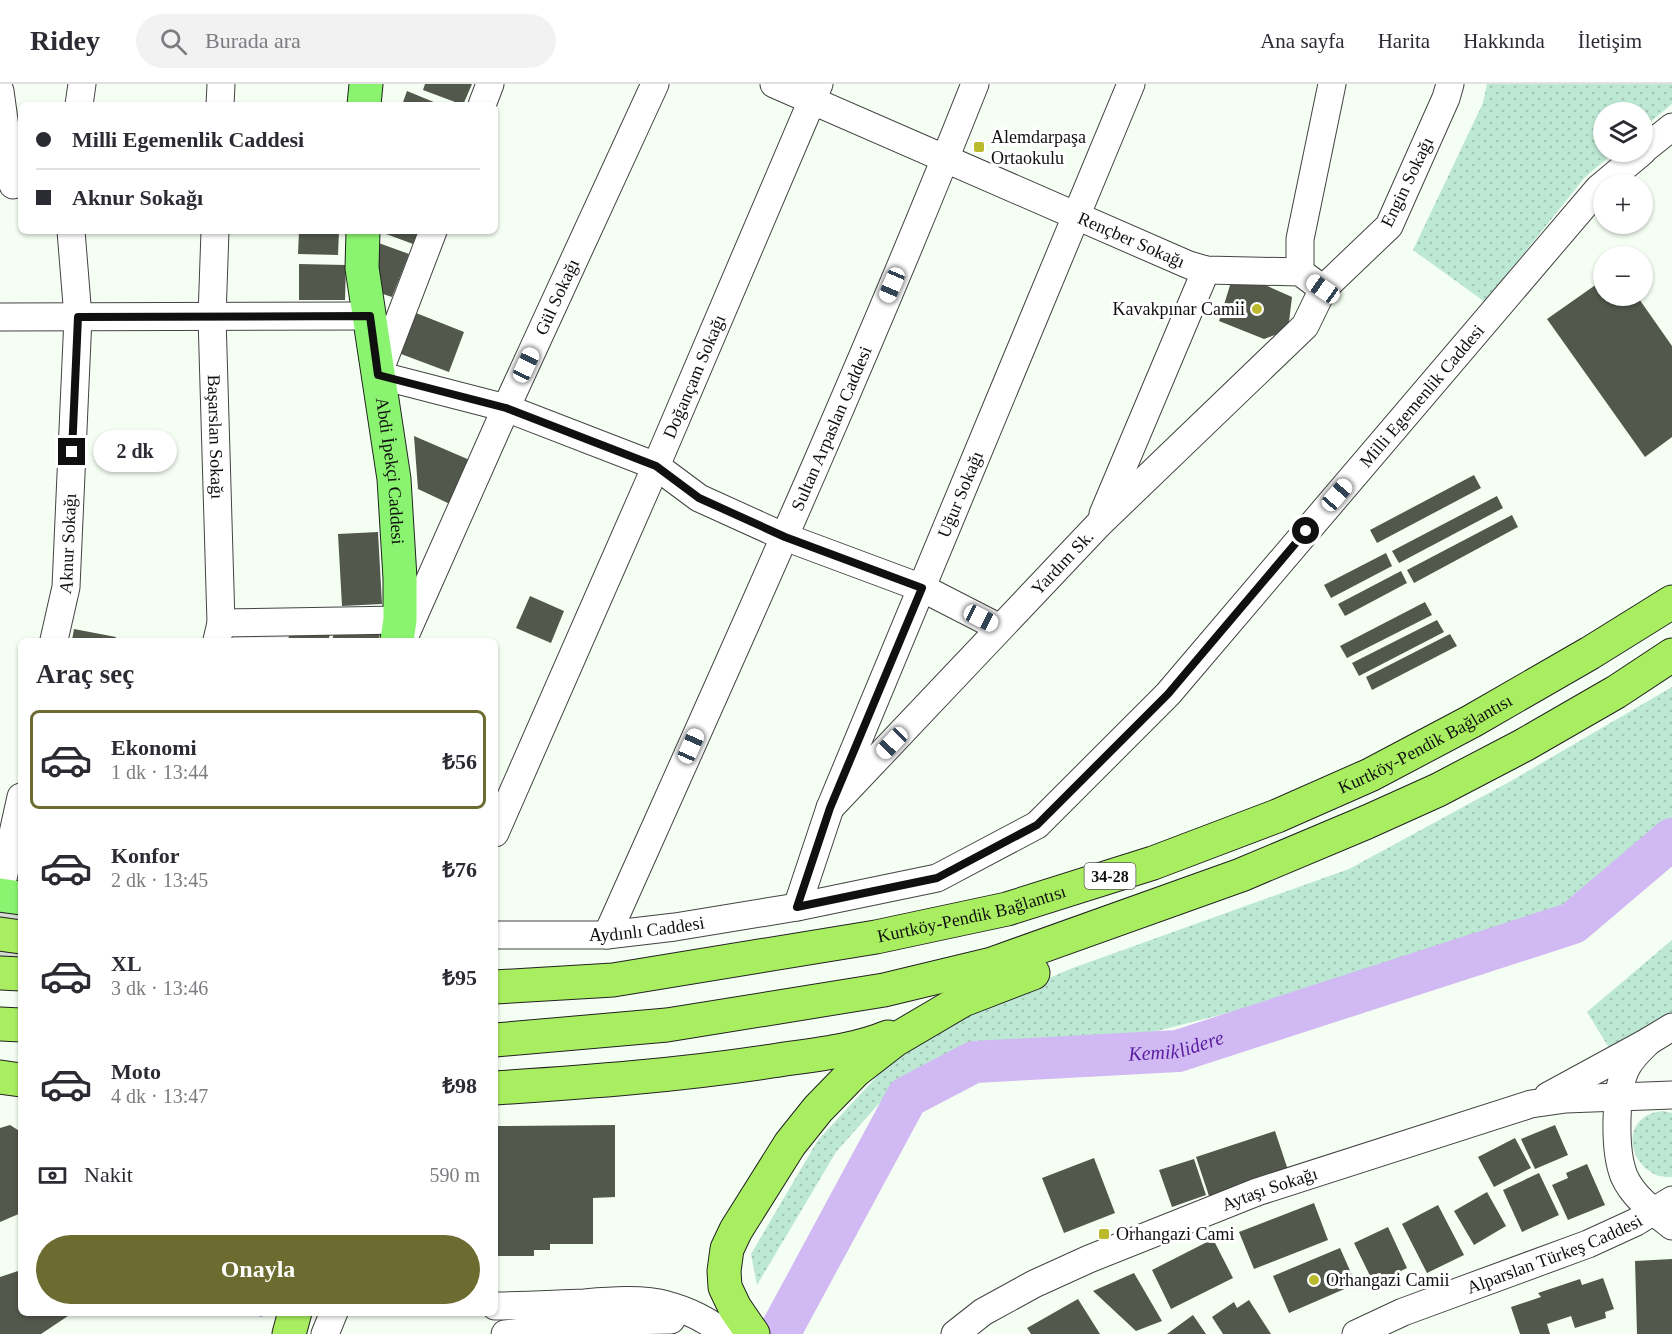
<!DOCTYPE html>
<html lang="tr">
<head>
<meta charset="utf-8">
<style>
	body { margin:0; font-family:"Times New Roman",serif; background:#f2f2f3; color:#2b2b33; height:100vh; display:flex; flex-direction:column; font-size:22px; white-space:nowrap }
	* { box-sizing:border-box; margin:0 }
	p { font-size:20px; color:#7c7c81 }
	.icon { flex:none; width:33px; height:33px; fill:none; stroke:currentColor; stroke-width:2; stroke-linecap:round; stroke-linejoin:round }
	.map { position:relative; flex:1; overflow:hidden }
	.sheet { position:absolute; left:18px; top:554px; width:480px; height:678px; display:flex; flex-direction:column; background:#fff; border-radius:9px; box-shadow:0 2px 4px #0004 }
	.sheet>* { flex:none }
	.hud { position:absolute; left:18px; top:18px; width:480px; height:132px; border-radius:9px; box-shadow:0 2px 4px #0004; display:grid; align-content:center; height:132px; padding:0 18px; background:#fff }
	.fabs { position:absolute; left:1593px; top:18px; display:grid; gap:12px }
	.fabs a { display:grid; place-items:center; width:60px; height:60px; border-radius:50%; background:#fff; box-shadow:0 2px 4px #0004; font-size:30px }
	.end { position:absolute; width:27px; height:27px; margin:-14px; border:8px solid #101010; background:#fff; box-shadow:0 0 0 3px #fff }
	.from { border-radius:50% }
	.bubble { position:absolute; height:42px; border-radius:21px; background:#fff; box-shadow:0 2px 4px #0004; font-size:20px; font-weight:700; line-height:42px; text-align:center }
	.car { position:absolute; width:18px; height:36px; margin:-18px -9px; border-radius:8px; box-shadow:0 0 4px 2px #0007; background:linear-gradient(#fff 24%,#345 0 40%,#fff 0 76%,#345 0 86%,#fff 0) }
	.hud b { display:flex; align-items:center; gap:21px; height:57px; font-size:22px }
	.hud b+b { border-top:2px solid #e1e1e2 }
	.hud i { width:15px; height:15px; background:#2b2b33 }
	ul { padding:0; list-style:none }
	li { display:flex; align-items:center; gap:18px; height:99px; margin:0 12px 9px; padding:0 6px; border:3px solid transparent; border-radius:9px }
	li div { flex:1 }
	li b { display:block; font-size:22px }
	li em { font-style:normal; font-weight:700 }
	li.active { border-color:#6c6b30 }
	li>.icon { width:54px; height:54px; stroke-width:1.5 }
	h2 { padding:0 18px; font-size:27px; line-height:72px }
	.pay { display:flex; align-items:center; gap:15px; height:66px; padding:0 18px; font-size:22px }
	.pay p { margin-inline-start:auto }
	.cta { display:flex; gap:12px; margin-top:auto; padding:12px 18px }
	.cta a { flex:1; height:69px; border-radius:36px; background:#6c6b30; color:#fff; font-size:24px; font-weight:700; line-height:69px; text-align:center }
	header { display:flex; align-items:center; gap:36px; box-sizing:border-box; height:84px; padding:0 30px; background:#fff; border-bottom:2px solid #e1e1e2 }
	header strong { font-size:28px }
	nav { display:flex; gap:33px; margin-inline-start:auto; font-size:21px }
	.search { width:420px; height:54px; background:#f2f2f3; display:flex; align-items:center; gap:15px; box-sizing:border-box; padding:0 21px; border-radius:33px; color:#7c7c81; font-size:22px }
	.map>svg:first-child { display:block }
	.grass { fill:url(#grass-dots) }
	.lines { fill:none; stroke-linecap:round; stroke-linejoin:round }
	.stream { stroke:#7d43c8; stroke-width:7 }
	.river { stroke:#d1b9f4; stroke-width:42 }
	.building { fill:#53584c }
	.minor-tunnel { stroke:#d3dad1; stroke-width:27; stroke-dasharray:27 14; stroke-linecap:butt }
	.minor-casing { stroke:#434343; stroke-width:29 }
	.major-casing { stroke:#212121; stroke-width:35 }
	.highway-casing { stroke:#212121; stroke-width:35 }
	.minor { stroke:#fff; stroke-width:27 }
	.major { stroke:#8af36f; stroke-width:33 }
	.highway { stroke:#a9ee61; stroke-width:33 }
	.route { stroke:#101010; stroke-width:8 }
	.poi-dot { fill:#bbb92c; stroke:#fff; stroke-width:2 }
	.labels { text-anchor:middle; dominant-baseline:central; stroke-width:6; stroke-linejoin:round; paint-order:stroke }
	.shield { fill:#fff; stroke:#585858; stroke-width:1.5 }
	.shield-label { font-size:16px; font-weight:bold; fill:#101010 }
	.poi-label { font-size:18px; fill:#101010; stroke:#fff; text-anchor:start }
	.street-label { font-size:18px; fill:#101010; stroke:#fff }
	.water-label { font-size:20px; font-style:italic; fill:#5a1d9e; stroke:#fff }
</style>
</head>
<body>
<header>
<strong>Ridey</strong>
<div class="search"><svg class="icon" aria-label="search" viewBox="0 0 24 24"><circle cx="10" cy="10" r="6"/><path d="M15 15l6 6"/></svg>Burada ara</div>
<nav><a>Ana sayfa</a><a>Harita</a><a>Hakkında</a><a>İletişim</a></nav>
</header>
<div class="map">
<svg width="1672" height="1250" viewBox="0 0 1672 1250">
	<defs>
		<pattern id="grass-dots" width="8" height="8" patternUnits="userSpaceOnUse" patternTransform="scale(1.5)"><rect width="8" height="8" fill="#bde8d3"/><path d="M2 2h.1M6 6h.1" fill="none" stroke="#a1c6b4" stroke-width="1.8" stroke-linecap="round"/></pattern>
	</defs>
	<rect width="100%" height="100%" fill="#f5fef3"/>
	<path class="grass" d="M1487,0h185v20l-29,24 -1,-16h-38v40h11l-30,25 -100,125 -72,-52 70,-147z
		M1672,603v134l-101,85 -323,102 -127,32 -146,6 -83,43 -56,63 -79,133 -6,-31 67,-114 74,-80 71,-45 107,-46 279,-100 162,-88z
		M1672,856v75l-61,36 -24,-39z
		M1663,1027l9,2v64c-6,0 -13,0 -18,-3 -31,-17 -29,-60 9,-63z"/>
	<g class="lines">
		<path class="stream" d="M261,1228v1"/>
		<path class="river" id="s1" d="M779,1250l128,-237 67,-35 204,-11 395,-128 99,-84"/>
	</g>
	<path class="building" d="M425,0h47l-9,21 -40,-15z
		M407,7l34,14h-39z
		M299,147h40l-1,24 -40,-1z
		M378,147h40l-5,13z
		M376,158l33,12 -17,43 -15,-5z
		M299,180l47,1 -1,35h-46z
		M1604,195v17h33l35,50v91l-27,20 -98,-138z
		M1231,198l34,3 27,12 -4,33 -24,9 -45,-18z
		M416,229l48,19 -15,40 -48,-18z
		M414,352l58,25 -20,44 -34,-16z
		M1474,391l7,13 -104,55 -7,-13z
		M1497,412l6,12 -104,55 -7,-12z
		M1512,431l6,12 -104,56 -7,-13z
		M378,448l4,72 -40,2 -4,-72z
		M1386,469l6,13 -61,32 -7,-13z
		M1401,487l6,12 -62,33 -7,-12z
		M530,512l34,15 -13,32 -35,-15z
		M1425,518l7,13 -85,43 -7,-12z
		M1437,536l7,12 -85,44 -7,-13z
		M74,545l42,8 -1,3h-43z
		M335,546l46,2 -3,8h-46z
		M290,548l40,3 -2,5h-40z
		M1450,550l7,12 -85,44 -6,-13z
		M10,1041l11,7v81l-21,9v-94z
		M615,1041v72l-22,1v46h-43v6h-16v6h-39v-130z
		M1555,1041l13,30 -33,14 -14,-30z
		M1275,1047l14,42 -79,26 -14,-42z
		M1515,1054l16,30 -37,19 -16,-30z
		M1094,1074l21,55 -51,20 -22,-55z
		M1194,1075l12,36 -34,12 -13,-37z
		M1587,1080l18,41 -37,15 -16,-35 16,-7 -2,-5z
		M1539,1089l20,42 -37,17 -19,-42z
		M1487,1108l19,34 -32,19 -20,-34z
		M1314,1119l14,37 -74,29 -15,-37z
		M1438,1121l26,50 -37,18 -25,-49z
		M1388,1143l19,41 -33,16 -20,-41z
		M1213,1155l20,39 -62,31 -19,-39z
		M1340,1164l16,36 -67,29 -16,-37z
		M1672,1175v75h-35l-2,-73z
		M21,1186v42h53l-33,22h-41v-57z
		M1134,1189l28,48 -26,10 -43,-40z
		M1603,1194l11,31 -9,3 1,6 -31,10 -4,-12 -24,8 3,10h-30l-9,-27 30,-10 -3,-4 42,-14 2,6z
		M1078,1215l22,35h-69l-4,-6z
		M1249,1216l22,34h-48l-11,-17 22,-15 3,6z
		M1193,1231l13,19h-39z"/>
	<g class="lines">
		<path class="minor-tunnel" d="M0,825l21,12
			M0,865l21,12"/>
		<g class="minor-casing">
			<g id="minor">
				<path id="s2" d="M774,0l415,181 17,5 94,2 23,17"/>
				<path d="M0,7l13,94"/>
				<path d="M79,21l3,-21"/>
				<path d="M220,21l1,-21"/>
				<path d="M482,21l8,-21"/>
				<path d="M1642,67l30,-24"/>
				<path id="s3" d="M215,147l-3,86 9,306 -4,17"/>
				<path d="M433,147l-55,144 128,33 150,58 43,32 86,39 137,51 78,40"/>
				<path d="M1300,188v-33l32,-155"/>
				<path d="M0,233l370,-1"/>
				<path d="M1103,430l103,-244"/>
				<path d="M221,539l179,-3"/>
				<path id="s4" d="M54,556l12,-53 12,-270 -7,-86"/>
				<path id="s5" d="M403,556l103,-232 149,-324"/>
				<path id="s6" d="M830,724l269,-284 206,-198 18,-37 66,-63 57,-128 4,-14"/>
				<path id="s7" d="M495,749l161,-367 163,-382"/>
				<path d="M0,808l21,-95"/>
				<path id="s8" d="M797,823l33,-99 301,-724"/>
				<path id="s9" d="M495,851h112l68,-8 122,-20 140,-29 100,-53 131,-131 431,-506 43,-36"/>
				<path id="s10" d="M607,851c126,-282 254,-564 368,-851"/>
				<path d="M1649,957c-7,7 -16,15 -21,24 -14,23 -14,86 -4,111 9,21 30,36 48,50"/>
				<path d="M1548,1012l101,-55 23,-14"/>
				<path d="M495,1222c30,0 59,-2 89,-3 24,-2 59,-5 83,2 20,5 42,16 58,29"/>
				<path d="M325,1250l9,-22"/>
				<path d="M505,1250l117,-13 49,-1"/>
				<path id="s11" d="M955,1250l28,-22 51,-28 55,-25 168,-67 274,-88 35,-5 106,-4"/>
				<path id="s12" d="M1356,1250l47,-22 185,-68 48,-22 36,-22"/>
			</g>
		</g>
		<g class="major-casing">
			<g id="major">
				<path d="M364,21l2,-21"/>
				<path id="s13" d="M363,147l-1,37 32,211 6,99v42l-3,20"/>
				<path d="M0,811l21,3"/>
			</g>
		</g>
		<g class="highway-casing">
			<g id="highway">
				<path d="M0,850l21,3"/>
				<path d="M0,889l21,1"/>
				<path id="s14" d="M495,903l118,-7 263,-43 131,-28 146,-46 124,-47 93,-41 102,-54 118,-68 82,-51"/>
				<path d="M0,940l21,1"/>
				<path d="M495,956l172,-15 217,-35 108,-26 249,-89 126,-53 71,-32 86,-45 92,-53 56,-37"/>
				<path d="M0,993l21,3"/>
				<path d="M495,1004c93,-6 185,-13 277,-27 38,-6 80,-9 116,-24"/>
				<path d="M289,1250l6,-22"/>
				<path d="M753,1250l-18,-26 -10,-21 -1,-16 3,-22 9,-19 54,-86 28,-35 37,-38 40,-31 68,-40 70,-27"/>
			</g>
		</g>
		<use href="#minor" class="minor"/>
		<use href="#major" class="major"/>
		<use href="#highway" class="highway"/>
	</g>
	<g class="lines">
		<path class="route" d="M72,368l6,-135 292,-1 8,59 128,33 150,58 43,32 86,39 137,51 -92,220 -33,99 140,-29 100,-53 131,-131 138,-163"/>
	</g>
	<g class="poi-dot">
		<rect x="973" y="57" width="12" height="12" rx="3"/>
		<circle cx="1257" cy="225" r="6"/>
		<rect x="1098" y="1144" width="12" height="12" rx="3"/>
		<circle cx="1314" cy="1196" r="6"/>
	</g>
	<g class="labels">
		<rect class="shield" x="1084.5" y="779" width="51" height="26" rx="4.5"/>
		<g class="shield-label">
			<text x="1110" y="792">34-28</text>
		</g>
		<g class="poi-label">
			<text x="991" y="53">Alemdarpaşa<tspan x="991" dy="21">Ortaokulu</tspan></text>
			<text x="1245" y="225" text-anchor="end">Kavakpınar Camii</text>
			<text x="1116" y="1150">Orhangazi Cami</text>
			<text x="1326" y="1196">Orhangazi Camii</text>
		</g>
		<g class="street-label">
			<text transform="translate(1407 98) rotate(-64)">Engin Sokağı</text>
			<text stroke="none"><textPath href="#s2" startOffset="390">Rençber Sokağı</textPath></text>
			<text stroke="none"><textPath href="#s5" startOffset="376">Gül Sokağı</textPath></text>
			<text stroke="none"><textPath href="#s7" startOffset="498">Doğançam Sokağı</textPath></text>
			<text stroke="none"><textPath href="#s9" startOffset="1137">Milli Egemenlik Caddesi</textPath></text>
			<text stroke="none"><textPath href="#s10" startOffset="554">Sultan Arpaslan Caddesi</textPath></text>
			<text stroke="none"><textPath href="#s3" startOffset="206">Başarslan Sokağı</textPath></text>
			<text stroke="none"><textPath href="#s13" startOffset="242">Abdi İpekçi Caddesi</textPath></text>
			<text stroke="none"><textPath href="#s8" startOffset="444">Uğur Sokağı</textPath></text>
			<text stroke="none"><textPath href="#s4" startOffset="98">Aknur Sokağı</textPath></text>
			<text stroke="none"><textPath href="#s6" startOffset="338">Yardım Sk.</textPath></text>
			<text stroke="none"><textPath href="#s14" startOffset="969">Kurtköy-Pendik Bağlantısı</textPath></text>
			<text stroke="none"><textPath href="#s14" startOffset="483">Kurtköy-Pendik Bağlantısı</textPath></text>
			<text stroke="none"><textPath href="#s9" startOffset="152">Aydınlı Caddesi</textPath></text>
			<text stroke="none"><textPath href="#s11" startOffset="348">Aytaşı Sokağı</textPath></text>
			<text stroke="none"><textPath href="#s12" startOffset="214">Alparslan Türkeş Caddesi</textPath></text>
		</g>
		<g class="water-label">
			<text stroke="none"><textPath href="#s1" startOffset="548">Kemiklidere</textPath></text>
		</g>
	</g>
</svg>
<div class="fabs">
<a><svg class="icon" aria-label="layers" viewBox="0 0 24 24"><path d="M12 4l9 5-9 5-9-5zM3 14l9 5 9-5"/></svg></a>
<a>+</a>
<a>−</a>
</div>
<i class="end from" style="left:1306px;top:447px"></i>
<i class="end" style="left:72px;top:368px"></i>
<div class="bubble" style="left:93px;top:346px;width:84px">2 dk</div>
<i class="car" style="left:892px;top:201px;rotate:203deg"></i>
<i class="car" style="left:1323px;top:205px;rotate:305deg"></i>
<i class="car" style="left:526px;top:281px;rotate:25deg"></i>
<i class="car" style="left:1337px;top:411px;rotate:41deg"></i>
<i class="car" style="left:981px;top:534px;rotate:117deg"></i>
<i class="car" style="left:892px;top:659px;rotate:224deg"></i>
<i class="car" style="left:691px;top:662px;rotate:24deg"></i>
<div class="hud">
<b><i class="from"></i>Milli Egemenlik Caddesi</b>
<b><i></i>Aknur Sokağı</b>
</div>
<section class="sheet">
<h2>Araç seç</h2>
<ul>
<li class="active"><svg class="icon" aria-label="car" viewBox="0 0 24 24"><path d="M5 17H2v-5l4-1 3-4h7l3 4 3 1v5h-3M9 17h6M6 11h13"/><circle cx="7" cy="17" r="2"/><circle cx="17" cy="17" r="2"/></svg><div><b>Ekonomi</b><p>1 dk · 13:44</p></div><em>₺56</em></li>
<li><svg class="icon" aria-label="car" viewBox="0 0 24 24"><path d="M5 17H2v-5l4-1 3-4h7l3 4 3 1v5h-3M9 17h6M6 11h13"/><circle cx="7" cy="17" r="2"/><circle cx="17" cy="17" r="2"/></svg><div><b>Konfor</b><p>2 dk · 13:45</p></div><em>₺76</em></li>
<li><svg class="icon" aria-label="car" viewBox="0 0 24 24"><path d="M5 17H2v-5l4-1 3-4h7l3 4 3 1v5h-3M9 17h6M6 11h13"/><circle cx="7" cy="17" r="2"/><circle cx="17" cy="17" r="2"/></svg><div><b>XL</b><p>3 dk · 13:46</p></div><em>₺95</em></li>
<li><svg class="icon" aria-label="car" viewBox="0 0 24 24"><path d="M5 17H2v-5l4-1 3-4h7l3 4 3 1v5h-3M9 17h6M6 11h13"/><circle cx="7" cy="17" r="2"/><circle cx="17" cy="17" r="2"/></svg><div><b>Moto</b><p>4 dk · 13:47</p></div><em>₺98</em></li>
</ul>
<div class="pay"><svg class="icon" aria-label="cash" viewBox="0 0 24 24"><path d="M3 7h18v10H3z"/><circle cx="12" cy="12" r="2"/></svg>Nakit<p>590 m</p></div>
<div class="cta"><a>Onayla</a></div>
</section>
</div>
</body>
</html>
